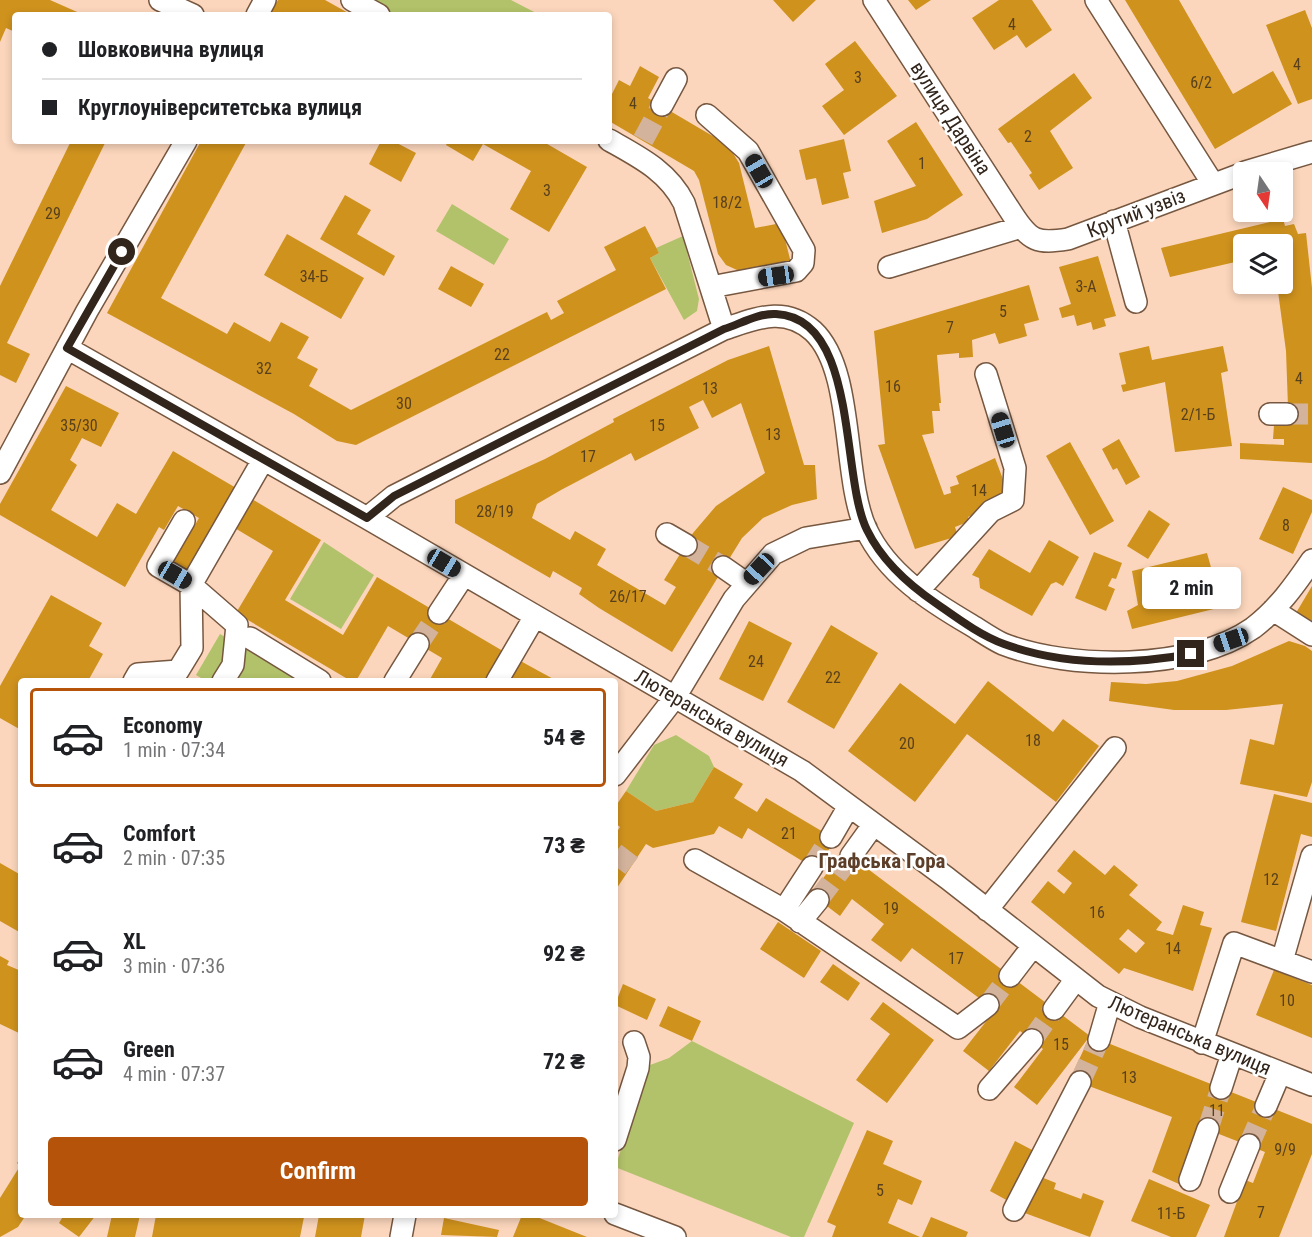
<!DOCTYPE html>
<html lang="en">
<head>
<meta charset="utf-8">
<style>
	body { margin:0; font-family:"Roboto Condensed",sans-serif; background:#f6f6f6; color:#202124; height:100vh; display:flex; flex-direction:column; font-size:22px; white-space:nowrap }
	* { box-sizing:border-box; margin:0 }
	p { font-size:20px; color:#757577 }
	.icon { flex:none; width:33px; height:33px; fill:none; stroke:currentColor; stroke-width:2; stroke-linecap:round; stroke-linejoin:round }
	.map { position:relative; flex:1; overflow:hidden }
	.side { position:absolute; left:18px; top:678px; width:600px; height:540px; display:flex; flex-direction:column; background:#fff; border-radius:6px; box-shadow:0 3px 9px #0003 }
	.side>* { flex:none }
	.top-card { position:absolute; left:12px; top:12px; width:600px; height:132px; border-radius:6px; box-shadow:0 3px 9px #0003; display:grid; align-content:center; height:132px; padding:0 30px; background:#fff }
	.needle { width:39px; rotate:167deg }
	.tools { position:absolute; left:1233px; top:162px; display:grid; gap:12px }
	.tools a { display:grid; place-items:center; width:60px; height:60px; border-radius:6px; background:#fff; box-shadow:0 3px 9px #0003; font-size:30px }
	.end { position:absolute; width:27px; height:27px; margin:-14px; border:8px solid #32251b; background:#fff; box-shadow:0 0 0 3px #fff }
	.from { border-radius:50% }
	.bubble { position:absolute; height:42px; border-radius:6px; background:#fff; box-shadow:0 3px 9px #0003; font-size:20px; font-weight:700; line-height:42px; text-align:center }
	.car { position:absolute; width:18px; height:36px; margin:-18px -9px; border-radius:8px; box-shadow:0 0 4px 2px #0007; background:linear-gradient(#222 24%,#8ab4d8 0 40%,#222 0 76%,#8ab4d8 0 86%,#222 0) }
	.top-card b { display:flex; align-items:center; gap:21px; height:57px; font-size:22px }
	.top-card b+b { border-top:2px solid #e0e0e0 }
	.top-card i { width:15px; height:15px; background:#202124 }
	ul { padding:10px 0 0; list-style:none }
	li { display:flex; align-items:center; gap:18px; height:99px; margin:0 12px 9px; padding:0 18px; border:3px solid transparent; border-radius:6px }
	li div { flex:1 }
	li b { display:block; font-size:22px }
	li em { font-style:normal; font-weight:700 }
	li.active { border-color:#b45309 }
	li>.icon { width:54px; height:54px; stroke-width:1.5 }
	.cta { display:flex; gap:12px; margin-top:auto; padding:12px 30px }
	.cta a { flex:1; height:69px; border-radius:6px; background:#b45309; color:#fff; font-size:24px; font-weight:700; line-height:69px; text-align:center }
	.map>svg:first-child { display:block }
	.green { fill:#b2c26a }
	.building { fill:#cf921d; fill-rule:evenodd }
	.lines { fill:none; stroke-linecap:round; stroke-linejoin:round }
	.minor-tunnel { stroke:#d3b39c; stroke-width:21; stroke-dasharray:21 10; stroke-linecap:butt }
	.minor-casing { stroke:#765740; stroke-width:24 }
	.minor { stroke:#fff; stroke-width:21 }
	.route { stroke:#32251b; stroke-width:8 }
	.labels { text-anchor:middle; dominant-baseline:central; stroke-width:5; stroke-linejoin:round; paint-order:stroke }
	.number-label { font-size:16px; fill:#59401c }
	.street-label { font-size:20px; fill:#32251b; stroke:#fff }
	.neighbourhood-label { font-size:21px; font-weight:bold; fill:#5d3f29; stroke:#fff }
</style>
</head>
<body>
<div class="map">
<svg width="1312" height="1237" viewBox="0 0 1312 1237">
	<rect width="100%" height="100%" fill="#fbd6bc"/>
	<path class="green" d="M352,0h159l29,15h-161z
		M452,204l57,35 -15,26 -58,-34z
		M683,236l16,63 -2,12 -13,9 -34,-62 9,-5 -3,-5z
		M324,542l50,33 -33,54 -51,-30z
		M220,634l83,47h-67l-17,-9 -4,9h-9l-10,-6z
		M676,735l33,21 5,11 -21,35 -37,9 -30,-20 28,-46z
		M692,1041l162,82 -50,114h-13l-176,-70 35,-102 19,-7z"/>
	<path class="building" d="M0,0h50l34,15h-69v17l-9,-4 -6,14z
		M278,0h47l27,15h-83z
		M773,0h43l-23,22z
		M908,0h23l-15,10z
		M999,0h33l20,30 -26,18 -9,-13 -23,15 -22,-32z
		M1125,0h54l54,94 40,-23 19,33 -77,45z
		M1305,10l7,18v71l-14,5 -32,-79z
		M855,41l42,55 -53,39 -22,-29 22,-16 -19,-26z
		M640,66l19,11 -11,21 80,47 11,18 16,65 26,-5 10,40 -39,9 -15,-2 -11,-5 -8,-11 -19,-74 -5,-9 -85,-50v-21l10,-20 11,6z
		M1074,73l18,25 -42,33 23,37 -34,22 -10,-15 3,-2 -21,-31 -3,1 -10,-14z
		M916,122l47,73 -36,24 -45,14 -8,-32 42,-15 -29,-45z
		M844,139l7,32 -8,2 6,25 -27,7 -6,-27 -10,2 -7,-30z
		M71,141h35l-99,202 23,11 -14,29 -16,-8v-89z
		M201,141h46l-86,157 66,36 7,-12 36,20 11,-20 28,15 -12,21 21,11 -9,17 42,24 196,-98 4,8 13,-7 -7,-12 59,-31 -12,-23 41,-21 14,27 -9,5 16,31 -310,156 -19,-4 -43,-27 -187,-101z
		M381,141h12l23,12 -15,29 -32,-18z
		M448,141h94l45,26 -38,65 -39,-23 21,-38 -48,-27 -10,17 -27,-16z
		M345,195l26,15 -14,24 38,22 -11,20 -64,-37z
		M1283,219l2,7 9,-2 4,10 8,-1 6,55v175l-72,-4v-16l44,2v-6h-11l1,-14 12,1 2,-19 -2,-56 -9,-67h5v-40h-38v16l-74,17 -9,-29z
		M287,234l77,44 -23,41 -77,-44z
		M1098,256l18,60 -12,3 2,7 -13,4 -2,-8 -14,4 -3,-11 -12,3 -3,-10 12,-4 -12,-37z
		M451,266l33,18 -13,23 -33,-18z
		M1029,285l10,35 -15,4 3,12 -28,8 -4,-11 -23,7 1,17 -14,1v-5l-22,2 4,48h-2l1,8h-8l2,22 -12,2 22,60 7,-2 -1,-6 9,-3 -3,-8 39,-18 15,40 -42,19 2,4 -15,6 3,9 -43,13 -37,-104 7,-1 -11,-113z
		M769,346l35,119h11l2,34 -25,6 -29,13 -21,20 -70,114 -73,-44 -20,-14 3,-6 -29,-17 -3,7 -95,-55v-23l90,-41 69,-37 -1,-3 115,-59zM703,400l9,18 29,-15 24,70 -49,33 -23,27 -29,47 12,7 -11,18 -68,-40 9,-16 -31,-18 -5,9 -38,-22 5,-14 24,-14 70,-37 4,8 64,-33 -10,-21z
		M1149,346l3,14 71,-14 5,25 -7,2 11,73 -57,6 -10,-70 -42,10 -2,-7 5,-1 -7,-31z
		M66,386l53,27 -18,34 -19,-9 -12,22 7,5 -26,45 46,27 20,-34 19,11 37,-63 70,41 -52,87 -21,-12 29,-49 -21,-12 -14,24 -5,-3 -34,60 -125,-72v-11z
		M1119,439l21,38 -14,8 -9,-17 -4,2 -11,-21z
		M1070,442l44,79 -24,14 -44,-79z
		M1283,487l29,13v12l-19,42 -34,-15z
		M245,495l76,45 -36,60 58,35 34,-58 131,77 -16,27h-63l13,-23 -54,-32 -32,55h-5l-115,-68 37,-62 -45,-27z
		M1149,510l21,14 -22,35 -21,-13z
		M1049,540l30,17 -16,29 -7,-4 -5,2 -19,32 -52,-28 -1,-10 -7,-3 17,-26 41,24z
		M1094,552l28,11 -6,16 -4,-1 -4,8 7,3 -9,22 -31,-13z
		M1207,553l15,54 -90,22 -5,-18 11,-6 -6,-34z
		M1312,586v37l-16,-10z
		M51,595l51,28 -13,23 14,8 -15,27h-67v49l-21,-12v-32z
		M749,621l43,22 -29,58 -44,-22z
		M831,625l47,28 -44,76 -47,-27z
		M1289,641l16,5 7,5v131l-5,15 -67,-13 10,-45 24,6 9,-41 -57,6h-52l-65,-9 2,-19 35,2 31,-3 55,-15z
		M515,658l42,23h-55z
		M988,681l65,51 10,-13 36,27 -43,56 -89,-68 -52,68 -67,-51 52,-68 55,41z
		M714,767l29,17 -9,14 23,14 9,-14 69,41 -18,31 -69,-42 -6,11 -23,-13 -5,8 -61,14 -7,-4 -31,47v-56l5,-8 -5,-4v-16l11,-16 30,20 37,-9z
		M1274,794l38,9v34l-11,-3 -25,97 -35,-9z
		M1074,850l31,25 9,-10 24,20 -9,10 33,27 -6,8 17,5 10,-30 21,7 -4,13 12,3 -19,63 -69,-23 -5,6 -88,-72 17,-21 16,13 8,-11 -15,-12zM1128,929l17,14 -9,10 -17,-14z
		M844,851l246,185 222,88v30l-33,83h-55l21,-57 8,3 12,-31 -64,-25 -22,57 -27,-12 20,-55 -102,-38 20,-43 -53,69 -23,-18 29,-38 -23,-18 -31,40 -26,-20 32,-41 -83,-62 -11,14 -30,-22 13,-16 -32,-25 -12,17 -29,-22z
		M0,863l21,12v58l-21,-12z
		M778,922l43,29 -17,27 -44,-29z
		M0,956l9,5 -2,4 14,6v63l-21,-10z
		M833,964l27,19 -12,18 -28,-19z
		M1274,970l38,15v53l-56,-23z
		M623,984l33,15 -9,21 -32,-15z
		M883,1002l51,38 -47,63 -31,-23 34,-46 -20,-15z
		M668,1006l33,15 -9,20 -33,-15z
		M867,1130l26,11 -10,23 39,17 -10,24 -14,-6 -10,24 32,14h-88l4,-11 -9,-4z
		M1015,1141l21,11 -26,50 -20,-11z
		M21,1157v58h5l-8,12 -18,10v-39l20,-32 -3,-3z
		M1036,1175l20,8 -2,6 27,10 2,-6 21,8 -14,36 -68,-25z
		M1149,1179l61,26 -14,32h-25l-40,-16z
		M64,1215h32l-17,22 -20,-14z
		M112,1215h28l-5,22h-28z
		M156,1215h136l12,2 -4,20h-148z
		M319,1215h46l-4,22h-46z
		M522,1215h10l55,22h-74z
		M931,1217l37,15 -2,5h-44z
		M444,1218l55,12 -2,7 -56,-2z"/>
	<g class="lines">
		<path class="minor-tunnel" d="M643,140l19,-35
			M1287,414h25
			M686,545l37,22
			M418,644l21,-31
			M615,853l17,13
			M812,867l19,-30
			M818,900l33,-44
			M988,1005l22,-29
			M1032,1040l22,-31
			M1080,1082l19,-42
			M1208,1129l13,-41
			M1249,1145l17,-39"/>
		<g class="minor-casing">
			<path id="minor" d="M160,0l33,15
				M352,0l27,15
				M874,0l139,215c17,26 24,29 55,24l176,-66
				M1096,0l117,184
				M257,15l8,-15
				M662,105l14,-26
				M707,115l41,36 56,99 -1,13 -7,8 -85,16
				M609,140c30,17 59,31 75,63l40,126
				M1245,172l67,-20
				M1114,221l22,81
				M889,267l132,-40
				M67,348l300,170 435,253 145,107 151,118 42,21 172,68
				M1270,414h17
				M0,473l87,-162 99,-170
				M367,518l27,-22 330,-167c31,-10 60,-24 89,2 42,39 29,146 53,198 21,45 64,72 105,96 10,6 21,14 32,19 67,26 189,27 250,-16 24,-18 42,-43 59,-68
				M184,521l-26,45 33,19 72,-125
				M667,534l19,11
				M723,567l23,16
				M191,585l46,40 -4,40 -10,16
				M918,591l73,-80 22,-11 2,-32 -29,-94
				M1273,610l39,25
				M439,613l25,-38
				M250,638l70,43
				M134,681l4,-7 40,-3 14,-23 -1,-63
				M395,681l23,-37
				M497,681l38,-65
				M615,775l60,-78 59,-98 39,-45 33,-16 60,-10
				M831,837l18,-31
				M851,856l23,-32
				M695,860l89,50 174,118 30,-23
				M784,910l28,-43
				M987,910l128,-162
				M800,922l18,-22
				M1282,961l30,-105
				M1010,976l23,-30
				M1054,1009l22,-30
				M1099,1040l11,-38
				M1202,1043l32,-100 78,29
				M1221,1088l11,-34
				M989,1089l43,-49
				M1266,1106l14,-33
				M615,1140l23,-72 1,-11 -5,-15
				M1190,1180l18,-51
				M1230,1192l19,-47
				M1014,1210l66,-128
				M615,1214l60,23
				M401,1237l4,-22"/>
		</g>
		<use href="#minor" class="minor"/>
	</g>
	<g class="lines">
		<path class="route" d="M122,252l-55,96 300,170 27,-22 330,-167c16,-5 34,-16 52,-15 83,4 64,162 91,216 15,31 42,55 70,74 20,14 44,32 67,40 60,22 125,21 187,10"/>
	</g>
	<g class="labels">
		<g class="number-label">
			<text x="1012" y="24">4</text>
			<text x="1297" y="64">4</text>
			<text x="858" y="77">3</text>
			<text x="1201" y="82">6/2</text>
			<text x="633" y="103">4</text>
			<text x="1028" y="136">2</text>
			<text x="922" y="163">1</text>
			<text x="547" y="190">3</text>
			<text x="727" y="202">18/2</text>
			<text x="53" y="213">29</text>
			<text x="314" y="276">34-Б</text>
			<text x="1086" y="286">3-А</text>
			<text x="1003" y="311">5</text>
			<text x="950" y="327">7</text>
			<text x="502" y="354">22</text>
			<text x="264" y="368">32</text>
			<text x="1299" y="378">4</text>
			<text x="893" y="386">16</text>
			<text x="710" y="388">13</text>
			<text x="404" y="403">30</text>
			<text x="1198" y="414">2/1-Б</text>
			<text x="79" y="425">35/30</text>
			<text x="657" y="425">15</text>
			<text x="773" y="434">13</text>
			<text x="588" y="456">17</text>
			<text x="979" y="490">14</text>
			<text x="495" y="511">28/19</text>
			<text x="1286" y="525">8</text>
			<text x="628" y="596">26/17</text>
			<text x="756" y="661">24</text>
			<text x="833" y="677">22</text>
			<text x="1033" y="740">18</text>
			<text x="907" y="743">20</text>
			<text x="789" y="833">21</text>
			<text x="1271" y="879">12</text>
			<text x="891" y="908">19</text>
			<text x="1097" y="912">16</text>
			<text x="1173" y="948">14</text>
			<text x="956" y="958">17</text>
			<text x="1287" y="1000">10</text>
			<text x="1061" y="1044">15</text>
			<text x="1129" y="1077">13</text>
			<text x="1217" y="1110">11</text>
			<text x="1285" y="1149">9/9</text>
			<text x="880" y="1190">5</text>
			<text x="1261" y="1212">7</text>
			<text x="1171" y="1213">11-Б</text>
		</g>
		<g class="street-label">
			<text transform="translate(951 118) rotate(57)">вулиця Дарвіна</text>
			<text transform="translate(1136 213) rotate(-21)">Крутий узвіз</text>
			<text transform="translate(712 718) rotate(30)">Лютеранська вулиця</text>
			<text transform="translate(1190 1035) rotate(23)">Лютеранська вулиця</text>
		</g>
		<g class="neighbourhood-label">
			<text x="882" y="861">Графська Гора</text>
		</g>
	</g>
</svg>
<div class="tools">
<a><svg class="needle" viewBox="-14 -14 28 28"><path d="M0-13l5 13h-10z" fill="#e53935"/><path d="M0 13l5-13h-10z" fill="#757577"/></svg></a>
<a><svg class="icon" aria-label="layers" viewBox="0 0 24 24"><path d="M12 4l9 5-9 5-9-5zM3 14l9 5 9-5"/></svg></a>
</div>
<i class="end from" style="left:122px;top:252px"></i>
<i class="end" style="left:1191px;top:654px"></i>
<div class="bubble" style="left:1142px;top:567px;width:99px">2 min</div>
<i class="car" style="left:759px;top:171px;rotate:330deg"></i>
<i class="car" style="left:776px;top:276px;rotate:262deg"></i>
<i class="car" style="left:1003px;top:430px;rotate:343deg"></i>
<i class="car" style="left:444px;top:563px;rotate:121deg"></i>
<i class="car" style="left:759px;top:569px;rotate:223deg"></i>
<i class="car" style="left:175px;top:575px;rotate:120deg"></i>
<i class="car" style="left:1231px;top:640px;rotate:251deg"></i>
<div class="top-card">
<b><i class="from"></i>Шовковична вулиця</b>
<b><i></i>Круглоуніверситетська вулиця</b>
</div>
<section class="side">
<ul>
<li class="active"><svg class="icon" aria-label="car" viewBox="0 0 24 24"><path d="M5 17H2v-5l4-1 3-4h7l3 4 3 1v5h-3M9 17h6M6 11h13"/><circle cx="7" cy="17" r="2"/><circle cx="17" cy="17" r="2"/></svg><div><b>Economy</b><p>1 min · 07:34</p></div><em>54 ₴</em></li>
<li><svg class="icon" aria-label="car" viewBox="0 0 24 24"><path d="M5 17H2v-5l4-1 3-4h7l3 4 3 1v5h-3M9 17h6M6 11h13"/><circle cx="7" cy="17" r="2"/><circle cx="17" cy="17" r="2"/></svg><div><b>Comfort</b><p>2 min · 07:35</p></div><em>73 ₴</em></li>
<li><svg class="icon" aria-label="car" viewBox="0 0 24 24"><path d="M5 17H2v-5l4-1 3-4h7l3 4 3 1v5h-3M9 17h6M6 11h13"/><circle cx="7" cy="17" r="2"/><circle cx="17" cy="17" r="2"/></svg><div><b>XL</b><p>3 min · 07:36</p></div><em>92 ₴</em></li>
<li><svg class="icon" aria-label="car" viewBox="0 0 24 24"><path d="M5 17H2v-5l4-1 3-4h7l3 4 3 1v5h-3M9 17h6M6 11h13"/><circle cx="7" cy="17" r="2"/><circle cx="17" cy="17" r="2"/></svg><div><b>Green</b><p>4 min · 07:37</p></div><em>72 ₴</em></li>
</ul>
<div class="cta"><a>Confirm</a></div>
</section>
</div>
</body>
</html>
